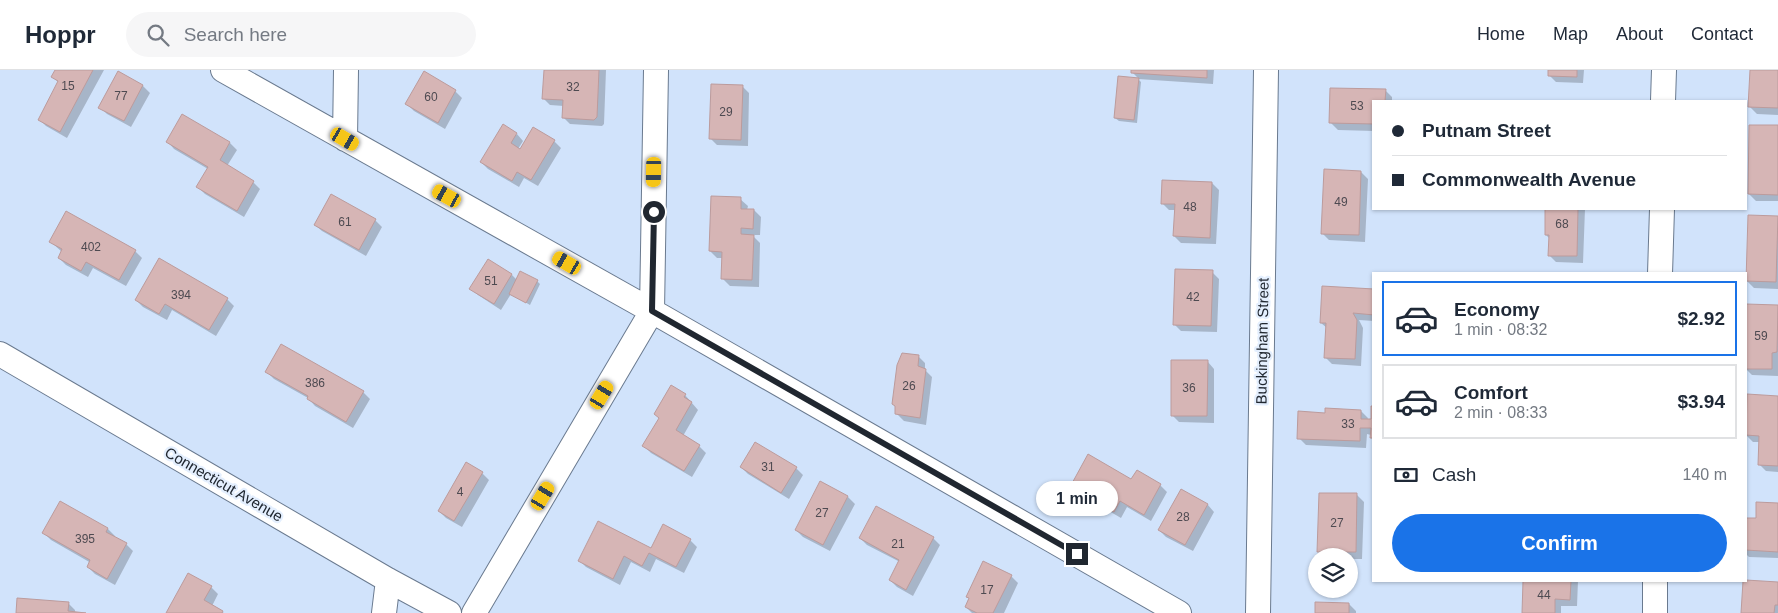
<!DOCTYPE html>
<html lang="en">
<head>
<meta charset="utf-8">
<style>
	body { margin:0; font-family:Arial,sans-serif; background:#f6f6f7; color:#1f2937; height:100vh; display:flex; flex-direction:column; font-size:19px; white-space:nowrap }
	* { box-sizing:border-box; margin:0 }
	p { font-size:16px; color:#747a83 }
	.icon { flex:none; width:28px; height:28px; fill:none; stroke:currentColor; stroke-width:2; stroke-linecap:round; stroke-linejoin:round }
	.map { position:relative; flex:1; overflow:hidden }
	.side { position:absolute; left:1372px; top:202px; width:375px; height:310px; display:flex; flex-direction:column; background:#fff; border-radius:0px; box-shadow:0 1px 4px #0004 }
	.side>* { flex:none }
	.banner { position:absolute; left:1372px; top:30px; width:375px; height:110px; border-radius:0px; box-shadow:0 1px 4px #0004; display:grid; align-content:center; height:110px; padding:0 20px; background:#fff }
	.fabs { position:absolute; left:1308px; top:478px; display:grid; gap:10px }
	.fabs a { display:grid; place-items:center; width:50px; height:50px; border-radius:50%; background:#fff; box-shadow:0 1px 4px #0004; font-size:25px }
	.end { position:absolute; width:22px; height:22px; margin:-11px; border:6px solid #202730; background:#fff; box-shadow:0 0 0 2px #fff }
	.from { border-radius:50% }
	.bubble { position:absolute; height:35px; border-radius:18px; background:#fff; box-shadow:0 1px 4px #0004; font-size:16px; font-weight:700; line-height:35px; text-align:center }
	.car { position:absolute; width:15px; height:30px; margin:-15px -8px; border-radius:6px; box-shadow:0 0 4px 1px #0007; background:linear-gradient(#f5c518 24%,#345 0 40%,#f5c518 0 76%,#345 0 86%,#f5c518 0) }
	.banner b { display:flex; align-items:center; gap:18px; height:48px; font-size:19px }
	.banner b+b { border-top:1px solid #e0e1e3 }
	.banner i { width:12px; height:12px; background:#1f2937 }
	ul { padding:9px 0 0; list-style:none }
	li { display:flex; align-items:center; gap:15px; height:75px; margin:0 10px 8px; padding:0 10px; border:2px solid #e0e1e3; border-radius:0px }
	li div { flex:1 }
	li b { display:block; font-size:19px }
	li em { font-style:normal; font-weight:700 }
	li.on { border-color:#1a73e8 }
	li>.icon { width:45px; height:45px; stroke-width:1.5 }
	.pay { display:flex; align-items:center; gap:12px; height:55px; padding:0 20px; font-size:19px }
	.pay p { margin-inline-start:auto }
	.cta { display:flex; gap:10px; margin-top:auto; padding:10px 20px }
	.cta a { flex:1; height:58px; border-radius:30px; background:#1a73e8; color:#fff; font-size:20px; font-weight:700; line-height:58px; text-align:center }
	header { display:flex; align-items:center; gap:30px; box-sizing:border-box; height:70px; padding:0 25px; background:#fff; border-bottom:1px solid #e0e1e3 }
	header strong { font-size:24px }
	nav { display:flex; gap:28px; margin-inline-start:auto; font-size:18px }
	.search { width:350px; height:45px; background:#f6f6f7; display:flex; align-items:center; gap:12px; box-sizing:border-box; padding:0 18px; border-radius:28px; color:#747a83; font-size:19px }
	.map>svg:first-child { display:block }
	.shadow { fill:#0003 }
	.building { fill:#d6b5b5; stroke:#bc9b9c }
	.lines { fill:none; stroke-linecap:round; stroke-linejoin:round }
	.minor-casing { stroke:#6a7a8f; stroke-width:26 }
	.minor { stroke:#fff; stroke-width:24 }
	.route { stroke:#202730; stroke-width:6 }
	.labels { text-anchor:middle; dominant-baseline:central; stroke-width:4.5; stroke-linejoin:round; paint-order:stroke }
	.number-label { font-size:12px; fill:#4e4a51 }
	.street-label { font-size:15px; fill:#202730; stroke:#e4effe }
</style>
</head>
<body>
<header>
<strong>Hoppr</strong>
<div class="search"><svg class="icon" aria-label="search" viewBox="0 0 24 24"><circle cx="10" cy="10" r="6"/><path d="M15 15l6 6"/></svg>Search here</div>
<nav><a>Home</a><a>Map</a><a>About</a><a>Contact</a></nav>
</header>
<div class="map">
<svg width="1778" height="543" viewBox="0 0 1778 543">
	<rect width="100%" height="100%" fill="#d1e3fb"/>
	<path class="shadow" d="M57,0h47l-37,68 -21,-12 -7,-7 20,-36 -6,-6z
		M545,0h61l-2,54 -2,2 -32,-2 -7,-7 1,-11 -14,-1 -7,-7z
		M1132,0h82l-1,14 -75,-5 3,3 -4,41 -18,-2 -4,-3 4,-41 20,2 -7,-7z
		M1549,0h35l-1,13 -27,-1 -7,-7z
		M1751,0h27v45l-21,-1 -7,-7z
		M118,3l25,13 7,7 -19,34 -24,-13 -7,-7z
		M742,16l7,7 -1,53 -31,-1 -7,-7z
		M1385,20l7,7v4h-18v30l-36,-1 -7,-7z
		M455,21l7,7 -17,31 -31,-18 -7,-7z
		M183,45l47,28 7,7 -10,16 26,16 7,7 -16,28 -39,-23 -7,-7 10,-18 -34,-20 -6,-7z
		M1778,56v75h-22l-7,-7z
		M533,59l21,12 7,7 -23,38 -14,-8 -5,9 -31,-18 -7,-7 36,-28 6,7 -5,8 3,1z
		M1361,102l7,7 -3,63 -36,-2 -7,-7z
		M1163,111l49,2 7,7 -3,54 -35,-1 -7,-7 2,-26h-7l-7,-7z
		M331,125l44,25 7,7 -16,29 -44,-25 -7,-6z
		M740,129l8,7 -1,4h7l7,7 -1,18h-8l8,8 -1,44 -29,-1 -7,-7v-21h-6l-7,-7z
		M1546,139h39l-2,54 -27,-1 -7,-7 1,-16 -4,-4z
		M1749,146l29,2v71l-24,-1 -7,-7z
		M51,172l84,9 7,7 -16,28 -33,-18 -5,9 -22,-12 -7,-7 3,-6z
		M1212,202l7,7 -2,53 -36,-1 -7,-7z
		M512,205l5,5 20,1 3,3 -10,21 -19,-11 -10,16 -23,-15 -7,-6z
		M1374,220v31l-15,-1 4,8 -2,38 -29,-2 -7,-7 2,-29 -6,-5z
		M227,229l7,7 -18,30 -44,-26 -5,10 -24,-13 -7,-7z
		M1746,236l32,1v69l-26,-1 -6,-6z
		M918,286l7,7v7l7,7 -6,48 -22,-4 -7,-7z
		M1208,292l6,7v54l-35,-1 -7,-7z
		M267,302l96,20 7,7 -17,29 -38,-22 -7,-8 -34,-19z
		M685,325l13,15 -15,26 16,10 7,7 -14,24 -41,-24 -7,-7 16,-27 -5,-5z
		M1778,327v75l-12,-1 -7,-7 1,-22h-7l-7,-7z
		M1374,338v32l-3,-2v-3l-4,-1 -1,14 -60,-3 -7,-7 27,-24 35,-3 7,7 -1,2 5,1z
		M741,397l55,1 7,7 -14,24 -41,-25z
		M482,403l7,7 -27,47 -16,-9 -7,-7z
		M1132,411l28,4 7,7 -16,29 -24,-14 -6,11 -43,-25 -7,-6z
		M1181,420l27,15 6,7 -21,39 -27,-14 -7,-7z
		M1357,425l7,7 -2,57h-13v-3h-25l-6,-5z
		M848,427l7,7 -25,47 -27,-14 -7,-7z
		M60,433l48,26 7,7 -1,2 12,6 7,7 -18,34 -20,-11 -7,-7 3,-4 -40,-23 -7,-7z
		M1778,434v54l-29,-1 -3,-3v-35l11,1z
		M860,468h73l7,7 -27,51 -16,-9 -7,-7 10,-18 -33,-17z
		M690,470l7,7 -13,26 -28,-14 -6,13 -19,-10 -11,23 -34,-18 -7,-7 72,-10z
		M984,493l27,13 7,7 -14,30h-32l-6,-6z
		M189,505l22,12 7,7 -6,12 12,7h-56z
		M1524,511h54l-1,25h-16v7h-38z
		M1778,513v30h-35z
		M68,533l7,7v3h6h-64z
		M1349,534l7,7v2h-40z"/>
	<path class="building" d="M55,0h38l-33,62 -22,-12 20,-39 -7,-4z
		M544,0h55l-2,47 -3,3 -32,-2 1,-18 -21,-1z
		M1131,0h76v8l-76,-5z
		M1548,0h29v7l-29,-1z
		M1750,0h28v38l-30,-1z
		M118,1l25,14 -19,36 -26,-13z
		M424,1l32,19 -18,33 -33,-19z
		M1118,6l21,2 -5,42 -20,-2z
		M711,14l32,1 -2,55 -32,-1z
		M1330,18l56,1 -1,12h-11v23l-45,-1z
		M182,44l48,28 -10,18 34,21 -17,30 -41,-24 12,-20 -42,-25z
		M503,54l14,9 -6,10 9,6 13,-22 22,13 -24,40 -14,-8 -5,9 -32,-19z
		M1749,55h29v70l-30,-1z
		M1324,99l37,2 -2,64 -38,-1z
		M1162,110l50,2 -2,56 -37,-2 2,-32h-14z
		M331,124l45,25 -17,31 -45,-25z
		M711,126l30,1v12h13l-1,20 -12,-1v6l13,1 -2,45 -31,-1 1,-27 -13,-1z
		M1545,139h33l-1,47h-29l1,-21h-4z
		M66,141l70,39 -17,30 -33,-18 -5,9 -23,-13 4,-9 -13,-7z
		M1748,145l30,1 -2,66 -30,-1z
		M159,188l69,40 -19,32 -44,-26 -6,10 -24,-14z
		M488,189l24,15 -18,30 -25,-15z
		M1175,199l38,1 -2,56 -38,-1z
		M520,201l18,9 -12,23 -17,-9z
		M1322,216l52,3v26l-21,-2 4,7 -2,39 -31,-1 2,-35h-6z
		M1746,234l32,1 -1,47 -5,1v16h-26z
		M281,274l83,47 -18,31 -39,-23 1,-3 -43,-24z
		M902,283l17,2 -1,11 8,3 -6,49 -25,-4v-8l-3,-2 5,-39z
		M1171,290h37l-1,56h-36z
		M671,315l15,9 -2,3 8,5 -16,28 24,15 -16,26 -42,-25 17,-28 -5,-4z
		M1747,324l31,2v70l-20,-1 1,-29 -13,-1z
		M1371,336h3v32h-4l1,-10h-11v13l-63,-2 1,-28 27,2v-5l36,2v9h10z
		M755,372l42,25 -16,26 -41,-26z
		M1088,384l43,25 6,-9 24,14 -17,31 -24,-14 -6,11 -44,-25z
		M466,392l17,10 -29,49 -16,-10z
		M820,411l28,15 -25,49 -28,-15z
		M1181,419l27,15 -23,41 -27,-15z
		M1319,423h38l-1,59h-39z
		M60,431l48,27 -2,4 21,11 -20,36 -20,-12 3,-7 -48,-27z
		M1756,432l22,1v49l-32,-2v-32h10z
		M876,436l58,31 -28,53 -17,-10 10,-20 -40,-22z
		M598,451l53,27 12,-24 28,15 -15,28 -27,-14 -7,13 -18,-10 -11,23 -35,-18z
		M983,491l29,14 -19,38h-16l-12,-6 4,-9 -3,-1z
		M188,503l24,13 -8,14 19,11 -1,2h-56z
		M1746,510l32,2v23h-3l-1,8h-33l2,-32z
		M1523,511h48l-1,19 -15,-1v14h-33z
		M17,528l52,4 -1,9 18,2h-70z
		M1315,532l34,1v10h-34z"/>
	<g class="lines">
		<g class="minor-casing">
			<path id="minor" d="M223,0l429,241 527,302
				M1663,31l1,-31
				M345,69l1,-69
				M1660,204l2,-65
				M0,284l388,226 61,33
				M384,543l4,-33
				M474,543l178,-302 4,-241
				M1258,543l8,-543
				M1655,543v-32"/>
		</g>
		<use href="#minor" class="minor"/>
	</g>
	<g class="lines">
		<path class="route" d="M654,142l-2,99 425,243"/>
	</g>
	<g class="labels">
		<g class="number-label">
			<text x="68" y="16">15</text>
			<text x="573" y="17">32</text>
			<text x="121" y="26">77</text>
			<text x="431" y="27">60</text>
			<text x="1357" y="36">53</text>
			<text x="726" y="42">29</text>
			<text x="1341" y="132">49</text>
			<text x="1190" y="137">48</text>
			<text x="345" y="152">61</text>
			<text x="1562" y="154">68</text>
			<text x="91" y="177">402</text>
			<text x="491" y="211">51</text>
			<text x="181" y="225">394</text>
			<text x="1193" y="227">42</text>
			<text x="1761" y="266">59</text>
			<text x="315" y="313">386</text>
			<text x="909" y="316">26</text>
			<text x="1189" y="318">36</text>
			<text x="1348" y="354">33</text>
			<text x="768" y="397">31</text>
			<text x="460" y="422">4</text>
			<text x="822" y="443">27</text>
			<text x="1183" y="447">28</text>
			<text x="1337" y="453">27</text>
			<text x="85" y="469">395</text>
			<text x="898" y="474">21</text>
			<text x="987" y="520">17</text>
			<text x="1544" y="525">44</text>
		</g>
		<g class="street-label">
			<text transform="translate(1262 271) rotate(-89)">Buckingham Street</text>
			<text transform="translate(224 414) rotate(30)">Connecticut Avenue</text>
		</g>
	</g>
</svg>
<div class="fabs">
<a><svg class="icon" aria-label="layers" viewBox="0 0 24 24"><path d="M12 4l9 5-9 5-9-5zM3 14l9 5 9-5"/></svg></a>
</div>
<i class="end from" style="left:654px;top:142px"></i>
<i class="end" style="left:1077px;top:484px"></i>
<div class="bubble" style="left:1036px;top:411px;width:82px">1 min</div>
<i class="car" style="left:345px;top:69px;rotate:120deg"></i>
<i class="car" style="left:654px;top:102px;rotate:181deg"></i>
<i class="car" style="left:447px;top:126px;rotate:299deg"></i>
<i class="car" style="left:567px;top:193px;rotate:300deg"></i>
<i class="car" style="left:602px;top:325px;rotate:31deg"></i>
<i class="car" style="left:543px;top:426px;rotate:31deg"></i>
<div class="banner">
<b><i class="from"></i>Putnam Street</b>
<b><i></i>Commonwealth Avenue</b>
</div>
<section class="side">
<ul>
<li class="on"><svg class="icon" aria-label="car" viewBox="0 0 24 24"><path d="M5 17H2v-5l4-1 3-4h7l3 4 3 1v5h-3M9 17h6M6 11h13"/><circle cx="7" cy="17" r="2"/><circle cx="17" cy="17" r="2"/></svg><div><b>Economy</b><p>1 min · 08:32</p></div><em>$2.92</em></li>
<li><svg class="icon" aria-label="car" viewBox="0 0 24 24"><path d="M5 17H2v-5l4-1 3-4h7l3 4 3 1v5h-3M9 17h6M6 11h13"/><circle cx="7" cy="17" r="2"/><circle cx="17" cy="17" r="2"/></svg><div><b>Comfort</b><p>2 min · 08:33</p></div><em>$3.94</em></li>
</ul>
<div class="pay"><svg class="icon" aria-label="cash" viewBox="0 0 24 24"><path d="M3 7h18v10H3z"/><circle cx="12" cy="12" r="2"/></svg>Cash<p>140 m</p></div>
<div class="cta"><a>Confirm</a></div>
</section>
</div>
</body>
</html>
